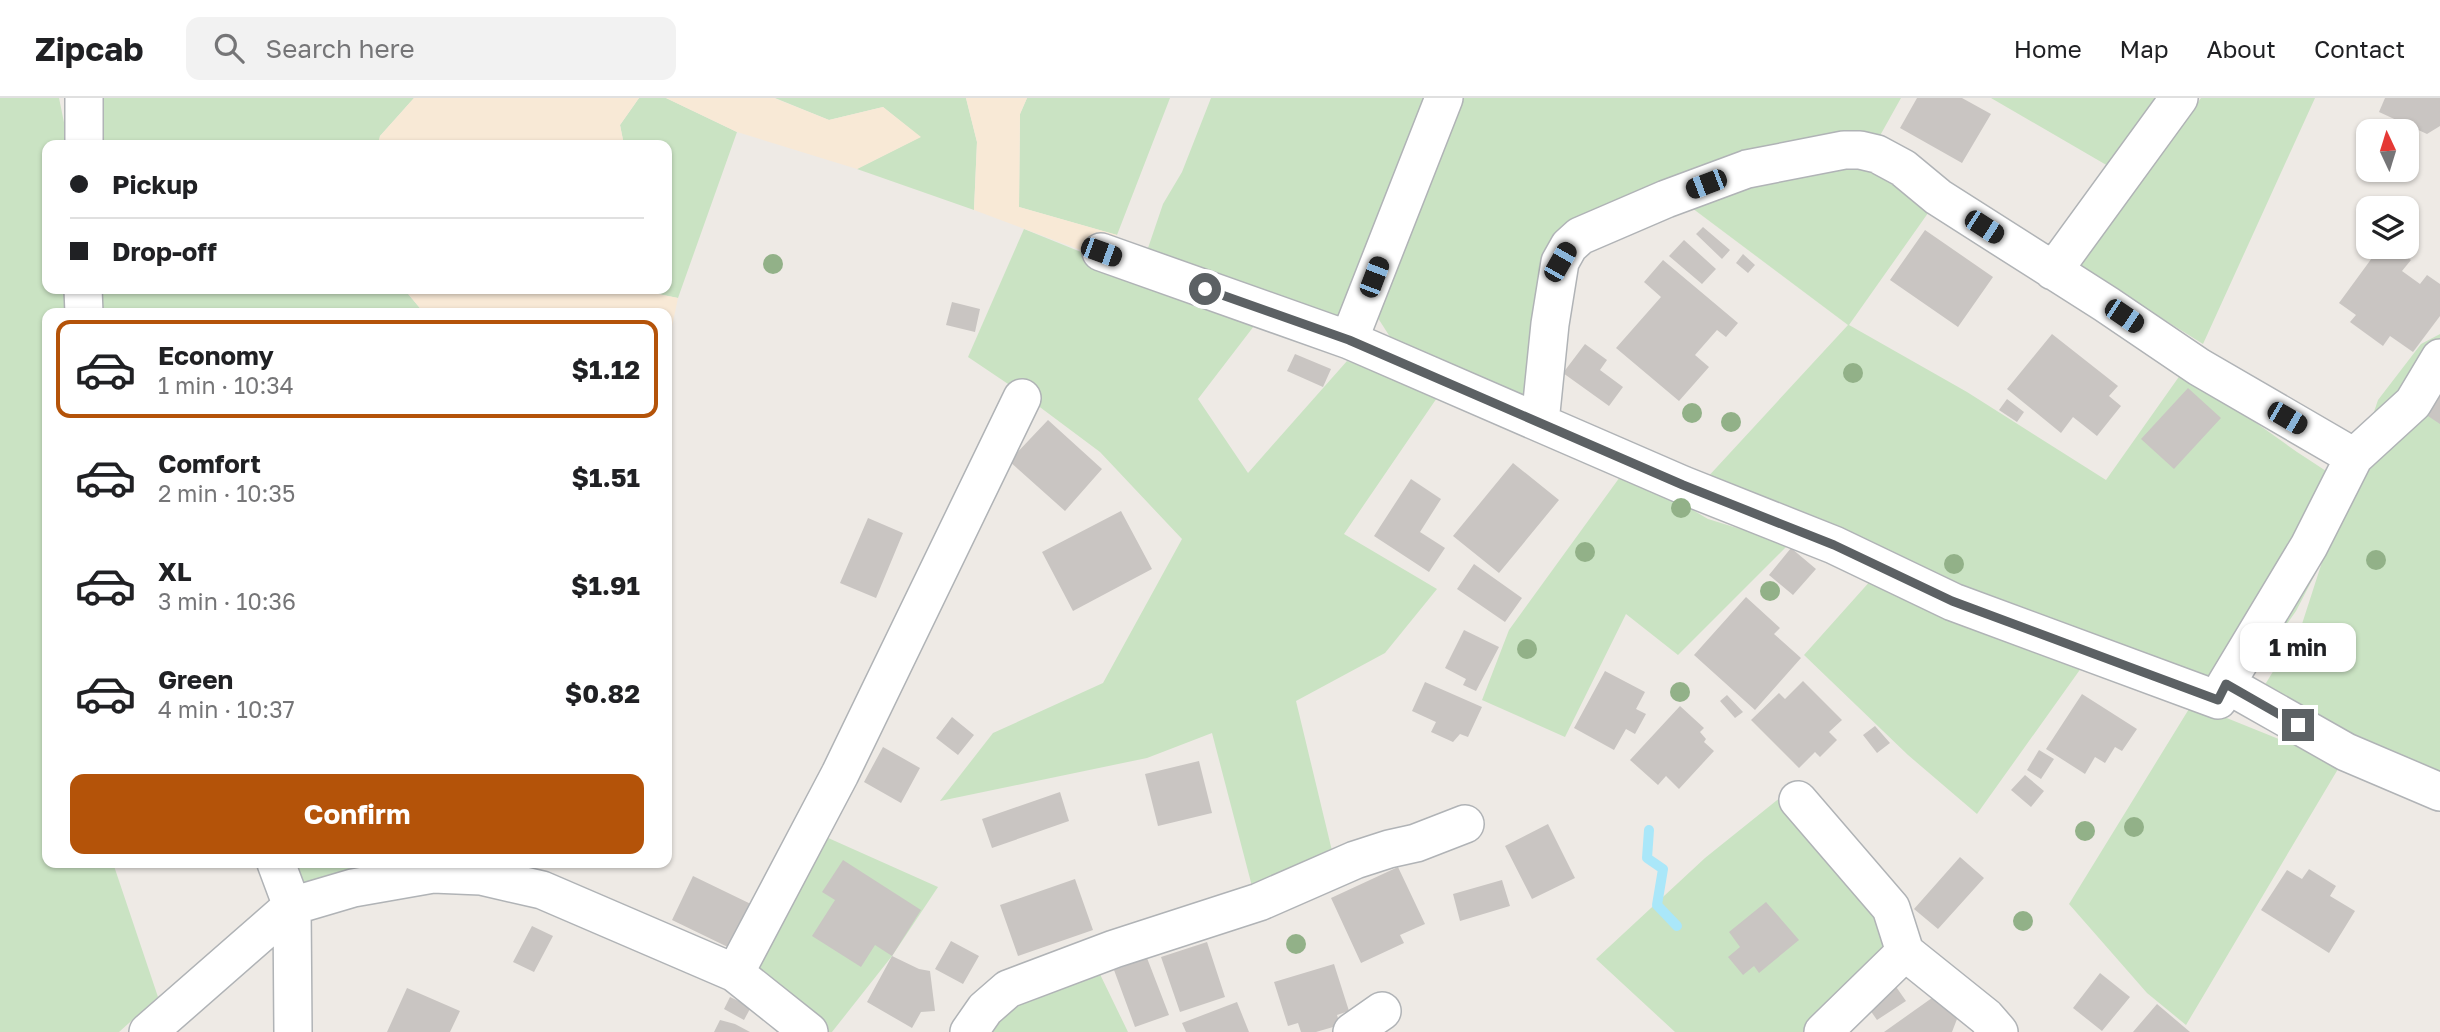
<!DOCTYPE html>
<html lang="en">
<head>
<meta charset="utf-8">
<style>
	body { margin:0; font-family:"Golos Text",sans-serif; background:#f2f2f2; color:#202124; height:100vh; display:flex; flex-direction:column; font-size:26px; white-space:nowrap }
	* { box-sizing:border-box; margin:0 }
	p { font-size:23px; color:#757577 }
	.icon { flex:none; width:38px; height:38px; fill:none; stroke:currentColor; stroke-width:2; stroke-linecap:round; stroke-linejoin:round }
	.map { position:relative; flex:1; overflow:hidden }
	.side { position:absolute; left:42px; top:210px; width:630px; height:560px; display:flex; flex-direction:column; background:#fff; border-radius:14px; box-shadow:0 2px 5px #0004 }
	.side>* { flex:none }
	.hud { position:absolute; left:42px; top:42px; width:630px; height:154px; border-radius:14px; box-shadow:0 2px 5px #0004; display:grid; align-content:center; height:154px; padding:0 28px; background:#fff }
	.needle { width:46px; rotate:356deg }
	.tools { position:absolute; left:2356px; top:21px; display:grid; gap:14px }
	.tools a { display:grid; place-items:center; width:63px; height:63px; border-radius:14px; background:#fff; box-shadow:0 2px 5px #0004; font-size:35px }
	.end { position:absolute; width:32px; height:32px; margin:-16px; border:9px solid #5c6164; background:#fff; box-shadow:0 0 0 4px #fff }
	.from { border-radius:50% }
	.bubble { position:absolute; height:49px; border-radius:14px; background:#fff; box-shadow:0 2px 5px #0004; font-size:23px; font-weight:700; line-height:49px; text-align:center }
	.car { position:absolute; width:21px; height:42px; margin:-21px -10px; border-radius:9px; box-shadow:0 0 5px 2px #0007; background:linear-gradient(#222 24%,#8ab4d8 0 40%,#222 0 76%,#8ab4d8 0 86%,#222 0) }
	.hud b { display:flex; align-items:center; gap:24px; height:66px; font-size:26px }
	.hud b+b { border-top:2px solid #e0e0e0 }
	.hud i { width:18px; height:18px; background:#202124 }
	ul { padding:12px 0 0; list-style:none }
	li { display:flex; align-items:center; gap:21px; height:98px; margin:0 14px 10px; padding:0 14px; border:4px solid transparent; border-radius:14px }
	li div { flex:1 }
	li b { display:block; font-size:26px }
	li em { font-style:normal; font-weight:700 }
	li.on { border-color:#b45309 }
	li>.icon { width:63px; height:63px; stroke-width:1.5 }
	.button { display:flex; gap:14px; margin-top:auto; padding:14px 28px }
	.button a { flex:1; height:80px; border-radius:14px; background:#b45309; color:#fff; font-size:28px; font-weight:700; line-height:80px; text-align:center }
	header { display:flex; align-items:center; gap:42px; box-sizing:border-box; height:98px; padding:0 35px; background:#fff; border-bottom:2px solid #e0e0e0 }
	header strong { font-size:33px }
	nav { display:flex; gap:38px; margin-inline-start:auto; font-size:24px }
	.search { width:490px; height:63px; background:#f2f2f2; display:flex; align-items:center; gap:18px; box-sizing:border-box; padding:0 24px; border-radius:14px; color:#757577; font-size:26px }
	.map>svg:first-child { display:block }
	.green { fill:#cae3c3 }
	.sand { fill:#f8e9d6 }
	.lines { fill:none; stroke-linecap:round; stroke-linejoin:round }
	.stream { stroke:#aae7f9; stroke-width:10 }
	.building { fill:#c9c5c2 }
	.minor-casing { stroke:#b0b3b6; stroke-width:40 }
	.minor { stroke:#fff; stroke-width:37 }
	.tree { fill:#92b188 }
	.route { stroke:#5c6164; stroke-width:9 }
</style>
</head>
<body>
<header>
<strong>Zipcab</strong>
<div class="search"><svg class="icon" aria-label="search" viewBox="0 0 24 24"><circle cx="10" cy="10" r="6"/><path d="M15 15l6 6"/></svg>Search here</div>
<nav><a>Home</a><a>Map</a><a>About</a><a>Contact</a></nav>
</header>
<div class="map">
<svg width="2440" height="934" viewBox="0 0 2440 934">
	<rect width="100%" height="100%" fill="#eeeae5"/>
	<path class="green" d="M0,0h59l9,44v3h-21v144h23l2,24h-25v550h66l45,134 -39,35h-119z
		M92,0h322l-34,38 -2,9h-279z
		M639,0h27l71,34 -59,166 -45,-9h34v-144h-43l-4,-20z
		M775,0h191l11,44 -3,68 -117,-41 63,-32 -37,-30 -54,13z
		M1027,0h143l-53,137 -98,-28 1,-93z
		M1211,0h218l-91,223 -191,-70 16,-47 19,-32z
		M1454,0h447l-24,43 -314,93 -33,170 -138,-64 -16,-25z
		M1991,0h173l-49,72z
		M2201,0h114l-112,246 -125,-78z
		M1872,60l61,48 -84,119 118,67 139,88 77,-109 114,81 52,34 29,-86 43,-56 19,-10v439l-185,-72 47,-77 21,-65 -27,52 -60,86 -214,-89 -152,-58 -165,-70 143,-155 -160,-120 71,-31z
		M1024,131l109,44 45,22 76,31 -56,73 50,74 99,-112 94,31 -97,142 93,55 -52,64 -89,48 37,154 -79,39 -42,-161 -65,25 -207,43 53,-68 110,-50 79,-144 -82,-87 -83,-62 -49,-33z
		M98,191h306l20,24h-327z
		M1625,372l83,49 81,25 -111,111 -52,-41 -61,123 -83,-37 27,-70z
		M1872,481l126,60 86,25 -107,150 -69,-59 -104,-100z
		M2192,606l149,60 -155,261 -39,-32 -78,-89z
		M1781,699l128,147 -86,88h-148l-79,-73 109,-101z
		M826,739l112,50 -46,69 -60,76h-9l-70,-53z
		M288,765h97l-86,21z
		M1096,868l32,66h-145l34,-37z"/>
	<path class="sand" d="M414,0h225l-19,27 4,20h-246l2,-9z
		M666,0h108l55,22 54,-13 38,30 -64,32 -120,-37z
		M966,0h61l-7,16 -1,93 98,28 -31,17 -112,-42 3,-68z
		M404,191h229l45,9 -11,52v-37h-243z"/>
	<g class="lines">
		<path class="stream" d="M1649,732l-2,28 16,11 -6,36 20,21"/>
	</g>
	<path class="building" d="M1917,0h45l29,16 -29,49 -62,-35z
		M2385,0h55v28l-13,8 -48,-22z
		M1703,129l27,23 -8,9 -26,-25z
		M1925,132l68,47 -35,50 -68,-47z
		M1684,142l32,29 -14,15 -33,-28z
		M2380,149h13l18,13 -9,11 18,13 7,-9 13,9v32l-27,36 -23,-16 -7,10 -33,-24 6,-7 -17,-12z
		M1743,156l12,11 -7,8 -12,-10z
		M1663,162l75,63 -12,14 -9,-7 -22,25 14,12 -30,34 -63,-53 45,-51 -17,-15z
		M952,204l28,7 -5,23 -29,-7z
		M2052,236l66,52 -9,10 12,10 -24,30 -24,-19 -12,16 -54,-44z
		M1585,246l22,16 -7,10 23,17 -14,19 -46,-33z
		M1295,256l36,15 -8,18 -36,-16z
		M2188,290l33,30 -47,51 -33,-30z
		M2440,293v33l-15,-10z
		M2007,301l17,13 -7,10 -18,-12z
		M1048,322l54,49 -37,42 -56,-50z
		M1513,365l46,37 -60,73 -46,-37z
		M1411,381l30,20 -21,33 25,16 -16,24 -55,-36z
		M1121,413l31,58 -79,42 -31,-59z
		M868,420l35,15 -27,65 -36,-15z
		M1791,450l25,21 -23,26 -24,-20z
		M1474,466l48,34 -17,24 -48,-33z
		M1746,499l34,31 -6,6 27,24 -46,52 -61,-55z
		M1464,532l35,17 -23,44 -13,-6 3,-6 -21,-11z
		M1605,573l40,21 -9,17 10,5 -11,20 -9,-5 -12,21 -40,-22z
		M1803,583l39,39 -13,12 8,8 -17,17 -5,-5 -16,16 -48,-48 28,-27 6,6z
		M1425,584l57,25 -14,30 -8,-3 -7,8 -22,-10 5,-10 -24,-11z
		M2082,596l55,35 -15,22 -7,-4 -10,16 -10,-6 -10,17 -39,-25z
		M1727,597l16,17 -8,6 -15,-17z
		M1680,608l24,22 -4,4 6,7 -2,3 10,9 -35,38 -13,-13 -8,9 -28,-25z
		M952,619l22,18 -16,20 -22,-17z
		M1875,628l15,17 -13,10 -14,-18z
		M883,649l37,21 -19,35 -37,-21z
		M2039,652l15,9 -13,20 -14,-9z
		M1199,663l13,52 -54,13 -13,-52z
		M2025,677l19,16 -13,16 -20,-17z
		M1060,694l9,29 -77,27 -10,-29z
		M1548,726l27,54 -43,21 -27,-53z
		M1960,759l24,21 -46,51 -24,-20z
		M843,762l78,50 -29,46 -17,-11 -14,22 -49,-31 23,-36 -13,-8z
		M1398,769l27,57 -25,11 4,8 -43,20 -30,-65z
		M2309,771l27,17 -6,10 25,15 -26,42 -68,-43 26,-40 15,9z
		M693,778l62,30 -21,44 -62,-30z
		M1075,781l18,51 -75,26 -18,-51z
		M1502,782l8,26 -50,15 -7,-27z
		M1766,804l33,38 -40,33 -5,-7 -11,9 -15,-18 12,-10 -11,-15z
		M532,828l21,10 -19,36 -21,-10z
		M951,843l28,15 -16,28 -28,-15z
		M1207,844l18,55 -45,15 -19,-55z
		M892,858l27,13 11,2 5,40 -14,1 -9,16 -45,-26z
		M1147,860l22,57 -34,12 -21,-57z
		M1334,866l15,47 -12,4 3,10 -24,7h-15l-3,-9 -10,3 -14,-44z
		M2100,875l30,24 -28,34 -29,-23z
		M1892,883l14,20 -29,19 -14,-20z
		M407,890l53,23 -10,21h-63z
		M1946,890l3,21 8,10 -5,13h-68z
		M730,899l21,10 -7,13 -20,-11z
		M1237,904l12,30h-63l-4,-9z
		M2157,906l33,28h-57z
		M720,922l15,4 15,8h-36z"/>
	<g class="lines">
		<g class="minor-casing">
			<path id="minor" d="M84,47v-47
				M1101,154l248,88 334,145 151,60 119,57 265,98 8,-16 120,68 94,40
				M2053,173l126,-173
				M83,191l1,24
				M1349,242l95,-242
				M1540,324l10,-98 10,-62 9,-16 11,-10 86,-37 81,-30 97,-19h16l17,4 26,14 35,29 168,107 93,63 155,90
				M2226,586l83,-138 45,-89 59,-54 27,-45
				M1798,702l93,108 14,44 81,65 13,15
				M276,765l16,43 1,126
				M735,875l105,-199 182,-376
				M148,934l144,-126 61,-18 80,-14 48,2 61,14 193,83 74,59
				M969,934l16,-23 23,-20 106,-40 145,-47 96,-42 34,-11 27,-6 49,-19
				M1352,934l30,-21
				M1823,934l82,-80"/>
		</g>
		<use href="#minor" class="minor"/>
	</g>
	<g class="tree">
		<circle cx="773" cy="166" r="10"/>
		<circle cx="1853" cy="275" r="10"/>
		<circle cx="1692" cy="315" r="10"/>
		<circle cx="1731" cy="324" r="10"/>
		<circle cx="1681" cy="410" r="10"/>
		<circle cx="1585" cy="454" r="10"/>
		<circle cx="2376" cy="462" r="10"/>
		<circle cx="1954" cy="466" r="10"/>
		<circle cx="1770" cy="493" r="10"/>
		<circle cx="1527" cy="551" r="10"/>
		<circle cx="1680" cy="594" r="10"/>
		<circle cx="2134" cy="729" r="10"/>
		<circle cx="2085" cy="733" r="10"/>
		<circle cx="2023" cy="823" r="10"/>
		<circle cx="1296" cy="846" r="10"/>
	</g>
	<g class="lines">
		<path class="route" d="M1205,191l144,51 334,145 151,60 118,56 266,99 8,-16 72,41"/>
	</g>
</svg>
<div class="tools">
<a><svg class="needle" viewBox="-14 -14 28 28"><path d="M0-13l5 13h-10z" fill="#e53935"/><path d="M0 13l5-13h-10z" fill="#757577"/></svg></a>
<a><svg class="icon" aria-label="layers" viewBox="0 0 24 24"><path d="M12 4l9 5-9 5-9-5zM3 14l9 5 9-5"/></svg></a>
</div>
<i class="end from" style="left:1205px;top:191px"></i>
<i class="end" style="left:2298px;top:627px"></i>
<div class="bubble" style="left:2240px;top:525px;width:116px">1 min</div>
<i class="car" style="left:1706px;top:86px;rotate:249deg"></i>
<i class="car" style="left:1984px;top:129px;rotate:123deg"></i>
<i class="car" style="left:1101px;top:154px;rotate:110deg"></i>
<i class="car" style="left:1560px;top:164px;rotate:30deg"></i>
<i class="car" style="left:1374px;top:179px;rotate:21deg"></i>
<i class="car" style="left:2124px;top:218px;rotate:124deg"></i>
<i class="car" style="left:2287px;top:320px;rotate:120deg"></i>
<div class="hud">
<b><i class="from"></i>Pickup</b>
<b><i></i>Drop-off</b>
</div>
<section class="side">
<ul>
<li class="on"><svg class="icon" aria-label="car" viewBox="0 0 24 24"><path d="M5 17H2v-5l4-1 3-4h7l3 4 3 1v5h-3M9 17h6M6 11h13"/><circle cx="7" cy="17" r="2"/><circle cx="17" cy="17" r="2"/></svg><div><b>Economy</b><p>1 min · 10:34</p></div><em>$1.12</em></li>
<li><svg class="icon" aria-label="car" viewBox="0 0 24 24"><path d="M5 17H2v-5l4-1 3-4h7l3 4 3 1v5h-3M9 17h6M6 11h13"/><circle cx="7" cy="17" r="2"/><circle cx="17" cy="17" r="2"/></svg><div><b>Comfort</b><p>2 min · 10:35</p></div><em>$1.51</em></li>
<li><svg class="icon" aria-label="car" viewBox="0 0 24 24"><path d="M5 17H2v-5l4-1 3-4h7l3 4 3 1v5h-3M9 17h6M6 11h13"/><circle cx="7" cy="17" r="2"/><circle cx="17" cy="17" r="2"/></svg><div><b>XL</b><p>3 min · 10:36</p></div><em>$1.91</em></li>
<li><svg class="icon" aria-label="car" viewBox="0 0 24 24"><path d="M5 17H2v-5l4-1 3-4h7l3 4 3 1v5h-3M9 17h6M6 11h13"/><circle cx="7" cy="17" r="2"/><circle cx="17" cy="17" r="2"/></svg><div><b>Green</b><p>4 min · 10:37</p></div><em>$0.82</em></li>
</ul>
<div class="button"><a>Confirm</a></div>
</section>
</div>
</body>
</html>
